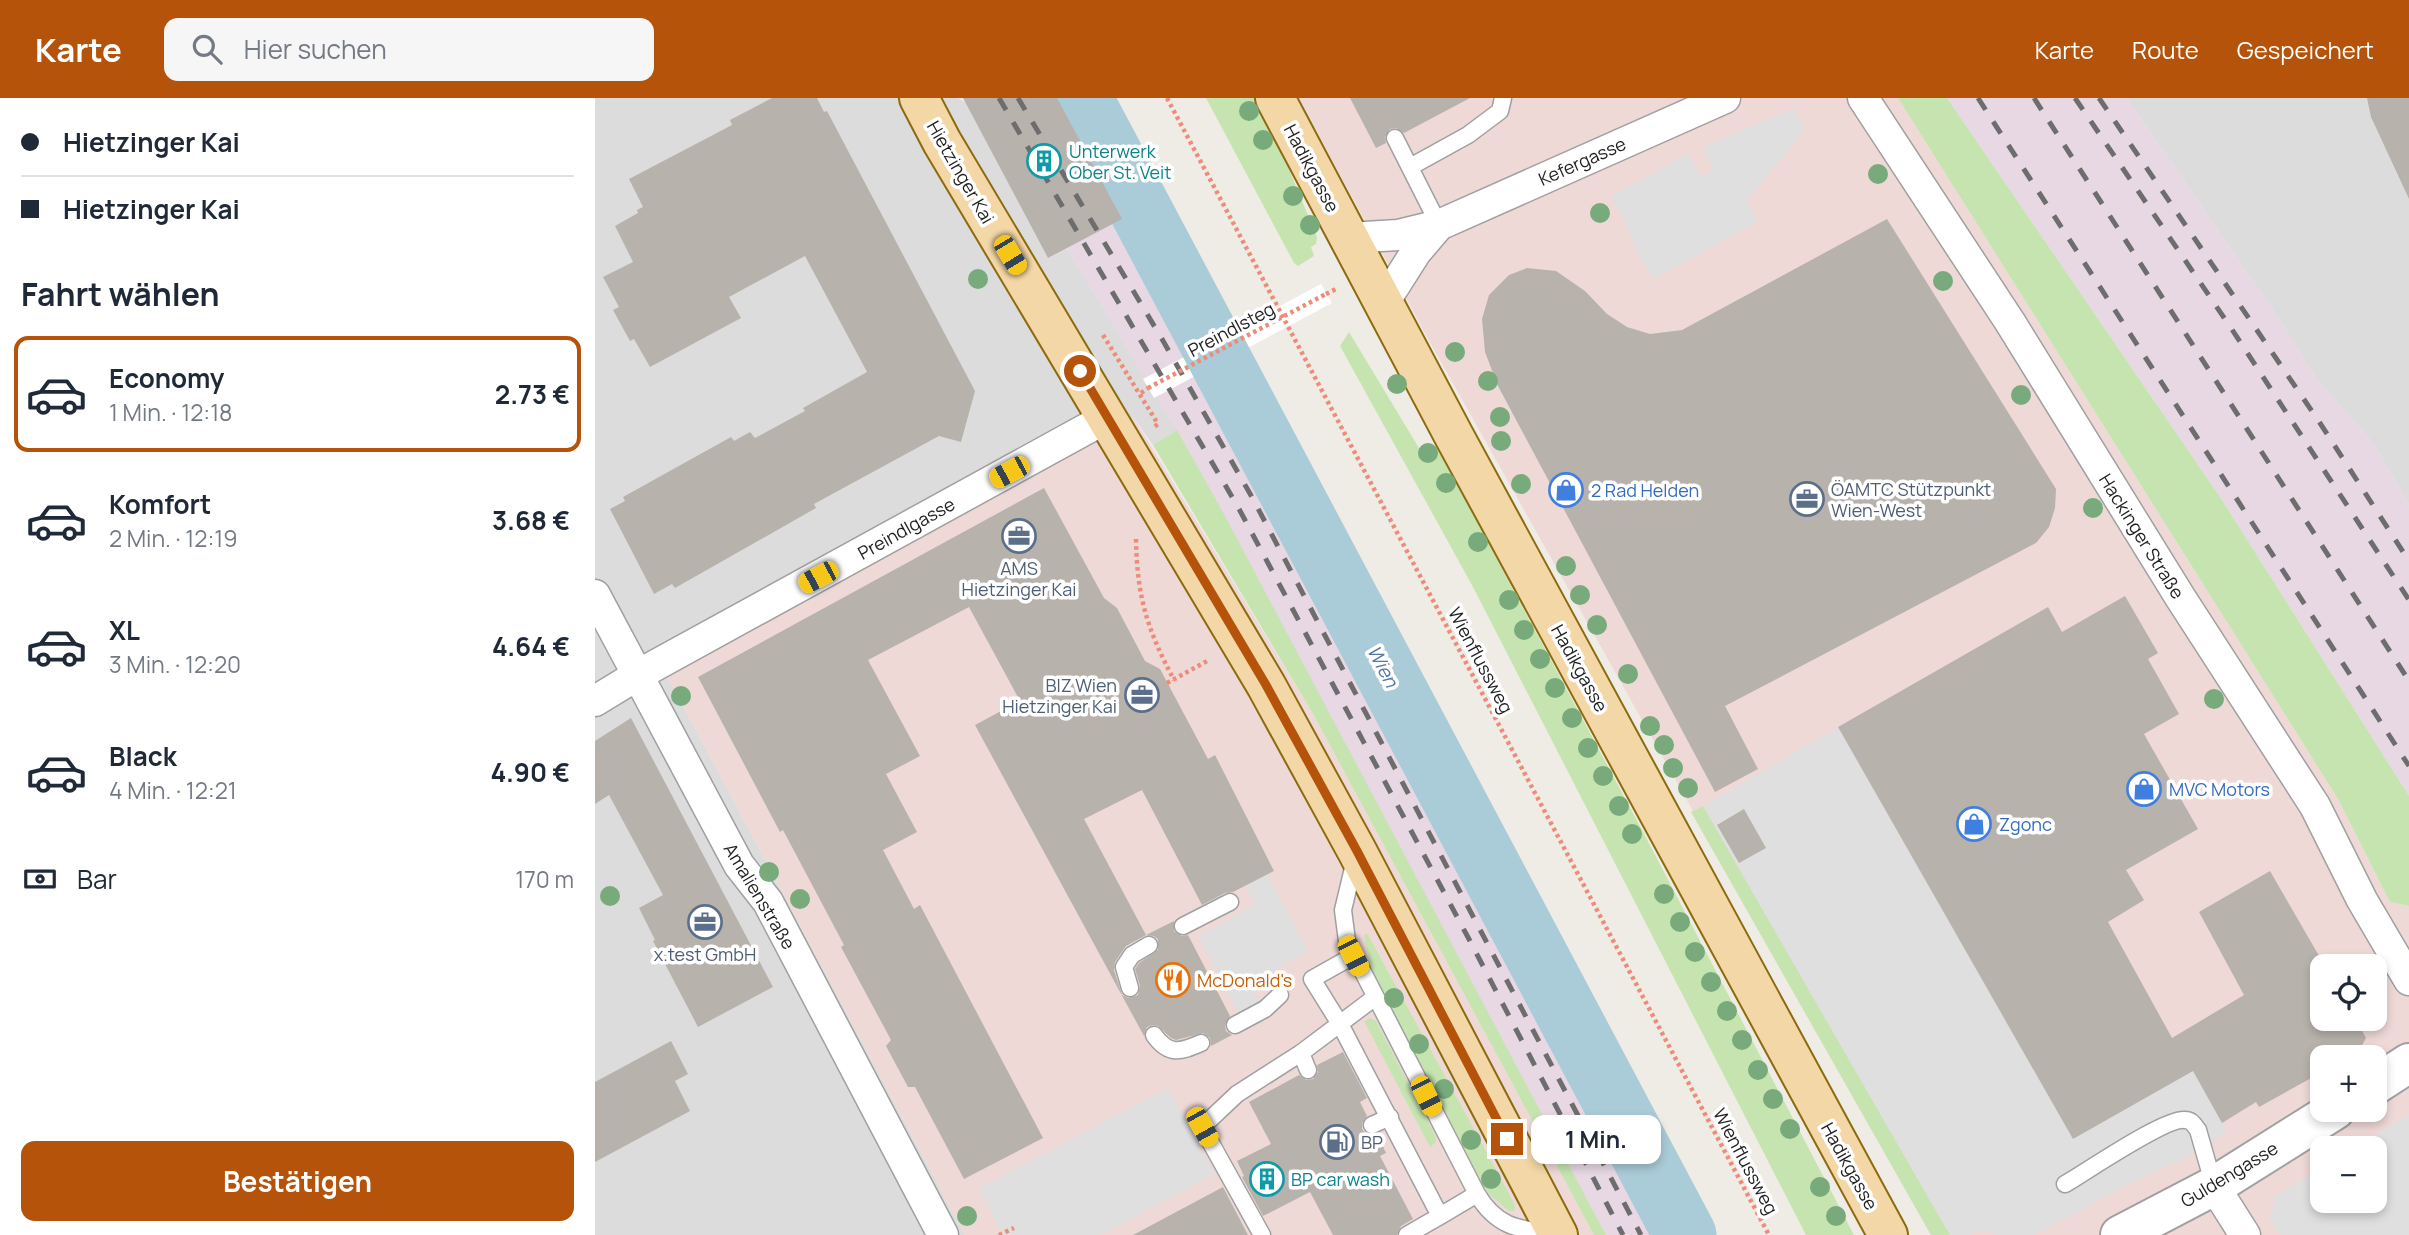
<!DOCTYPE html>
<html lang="de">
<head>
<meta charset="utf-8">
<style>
	body { margin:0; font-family:Manrope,sans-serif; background:#f6f6f7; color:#1f2937; height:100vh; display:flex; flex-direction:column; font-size:26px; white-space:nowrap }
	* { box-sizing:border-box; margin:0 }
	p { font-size:23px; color:#747a83 }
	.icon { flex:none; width:38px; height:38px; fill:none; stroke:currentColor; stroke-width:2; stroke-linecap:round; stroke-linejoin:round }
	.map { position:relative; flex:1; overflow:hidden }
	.sheet { display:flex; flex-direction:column; background:#fff; width:595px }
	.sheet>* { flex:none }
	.top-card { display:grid; align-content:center; height:154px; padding:0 21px; background:#fff }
	.tools { position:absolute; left:1715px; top:856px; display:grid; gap:14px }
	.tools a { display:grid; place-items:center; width:77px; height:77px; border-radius:14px; background:#fff; box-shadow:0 4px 10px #0003; font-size:35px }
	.end { position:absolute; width:32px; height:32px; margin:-16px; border:9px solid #b45309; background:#fff; box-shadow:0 0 0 4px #fff }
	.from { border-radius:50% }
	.bubble { position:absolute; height:49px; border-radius:14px; background:#fff; box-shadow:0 4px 10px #0003; font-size:23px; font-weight:700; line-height:49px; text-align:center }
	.car { position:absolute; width:21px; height:42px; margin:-21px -10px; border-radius:9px; box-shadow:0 0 5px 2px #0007; background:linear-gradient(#f5c518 24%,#345 0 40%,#f5c518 0 76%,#345 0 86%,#f5c518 0) }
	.top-card b { display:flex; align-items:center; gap:24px; height:66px; font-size:26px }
	.top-card b+b { border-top:2px solid #e0e1e3 }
	.top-card i { width:18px; height:18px; background:#1f2937 }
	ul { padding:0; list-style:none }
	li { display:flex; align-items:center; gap:21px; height:116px; margin:0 14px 10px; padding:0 7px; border:4px solid transparent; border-radius:14px }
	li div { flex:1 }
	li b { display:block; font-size:26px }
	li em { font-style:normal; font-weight:700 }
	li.current { border-color:#b45309 }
	li>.icon { width:63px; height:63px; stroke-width:1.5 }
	h2 { padding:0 21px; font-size:32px; line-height:84px }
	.pay { display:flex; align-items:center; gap:18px; height:77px; padding:0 21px; font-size:26px }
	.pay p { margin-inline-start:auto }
	.action { display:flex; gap:14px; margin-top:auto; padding:14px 21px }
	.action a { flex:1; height:80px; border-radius:14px; background:#b45309; color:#fff; font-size:28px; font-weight:700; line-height:80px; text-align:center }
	header { display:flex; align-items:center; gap:42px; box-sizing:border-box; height:98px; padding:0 35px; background:#b45309; color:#fff }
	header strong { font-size:33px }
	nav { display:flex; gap:38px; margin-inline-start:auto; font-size:24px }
	.search { width:490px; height:63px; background:#f6f6f7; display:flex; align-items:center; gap:18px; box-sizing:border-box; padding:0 24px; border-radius:14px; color:#747a83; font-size:26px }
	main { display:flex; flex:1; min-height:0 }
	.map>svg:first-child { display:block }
	.residential { fill:#dddcdc }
	.commercial { fill:#eed9d7; fill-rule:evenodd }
	.industrial { fill:#e7d8e3 }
	.grass { fill:#c6e4b0 }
	.parking { fill:#dfdfdf }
	.pier { fill:#fff }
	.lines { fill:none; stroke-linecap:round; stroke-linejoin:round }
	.river { stroke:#aacbd8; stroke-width:63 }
	.building { fill:#b8b2ac }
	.service-casing { stroke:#a0a0a0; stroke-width:19 }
	.minor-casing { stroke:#a0a0a0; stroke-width:33 }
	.tertiary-casing { stroke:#a0a0a0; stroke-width:42 }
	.primary-casing { stroke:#8c6a0e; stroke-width:42 }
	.path { stroke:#ed8c78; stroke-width:4.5; stroke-dasharray:3.5 3.5; stroke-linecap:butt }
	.service { stroke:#fff; stroke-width:16 }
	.minor { stroke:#fff; stroke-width:30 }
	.tertiary { stroke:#fff; stroke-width:38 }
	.primary { stroke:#f3d7a6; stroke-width:38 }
	.rail { stroke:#6d6d6d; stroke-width:5; stroke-dasharray:14 14; stroke-linecap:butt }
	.path-bridge { stroke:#ed8c78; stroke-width:4.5; stroke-dasharray:3.5 3.5; stroke-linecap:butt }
	.tree { fill:#78aa7b }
	.route { stroke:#b45309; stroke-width:9 }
	.labels { text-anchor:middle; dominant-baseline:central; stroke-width:7; stroke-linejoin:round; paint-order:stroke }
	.culture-label { font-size:18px; fill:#0d838f; stroke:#fff; text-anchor:start }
	.street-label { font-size:18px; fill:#1f1f1f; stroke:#fff }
	.service-label { font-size:18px; fill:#4e5e75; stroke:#fff; text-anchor:start }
	.shop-label { font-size:18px; fill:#366cbe; stroke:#fff; text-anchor:start }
	.food-label { font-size:18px; fill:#c56008; stroke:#fff; text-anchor:start }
	.water-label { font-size:19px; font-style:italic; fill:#5477a6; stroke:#fff }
</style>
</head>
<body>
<header>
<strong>Karte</strong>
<div class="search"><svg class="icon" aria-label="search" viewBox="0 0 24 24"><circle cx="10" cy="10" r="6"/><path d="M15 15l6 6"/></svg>Hier suchen</div>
<nav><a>Karte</a><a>Route</a><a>Gespeichert</a></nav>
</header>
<main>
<section class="sheet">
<div class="top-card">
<b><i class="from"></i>Hietzinger Kai</b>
<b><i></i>Hietzinger Kai</b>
</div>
<h2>Fahrt wählen</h2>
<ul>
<li class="current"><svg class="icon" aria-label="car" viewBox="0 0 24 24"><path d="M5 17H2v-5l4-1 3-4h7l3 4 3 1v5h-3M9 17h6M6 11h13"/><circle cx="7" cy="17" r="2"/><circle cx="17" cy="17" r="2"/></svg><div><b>Economy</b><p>1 Min. · 12:18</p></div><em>2.73 €</em></li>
<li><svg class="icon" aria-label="car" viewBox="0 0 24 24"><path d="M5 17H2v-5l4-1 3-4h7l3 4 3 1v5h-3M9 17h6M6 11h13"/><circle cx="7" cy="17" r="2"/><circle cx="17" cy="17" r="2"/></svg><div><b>Komfort</b><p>2 Min. · 12:19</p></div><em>3.68 €</em></li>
<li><svg class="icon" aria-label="car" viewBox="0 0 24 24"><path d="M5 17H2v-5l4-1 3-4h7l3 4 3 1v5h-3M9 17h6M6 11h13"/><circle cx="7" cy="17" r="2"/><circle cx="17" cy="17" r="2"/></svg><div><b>XL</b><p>3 Min. · 12:20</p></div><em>4.64 €</em></li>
<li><svg class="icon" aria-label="car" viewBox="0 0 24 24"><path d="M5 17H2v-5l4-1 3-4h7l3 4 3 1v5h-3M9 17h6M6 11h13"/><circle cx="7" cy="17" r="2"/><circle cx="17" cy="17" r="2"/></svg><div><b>Black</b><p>4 Min. · 12:21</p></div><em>4.90 €</em></li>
</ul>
<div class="pay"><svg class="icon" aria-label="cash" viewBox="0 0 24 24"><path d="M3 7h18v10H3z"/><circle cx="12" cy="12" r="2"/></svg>Bar<p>170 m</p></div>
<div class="action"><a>Bestätigen</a></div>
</section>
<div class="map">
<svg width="1814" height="1137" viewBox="0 0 1814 1137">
	<rect width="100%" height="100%" fill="#efece6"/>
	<path class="residential" d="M0,0h363l8,5 82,155 19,-9 110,181 -24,15 -19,-27 -468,256 299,561h-370z
		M1532,0h282v407l-36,-62 -57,-65 -35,-56z"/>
	<path class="commercial" d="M704,0h599l440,701 52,103 19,4v329h-478l-504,-898zM1727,868h53v52h-53zM1727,959h53v53h-53zM1727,1050h53v52h-53z
		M539,320l178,294 282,523h-629l-299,-561z"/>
	<path class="industrial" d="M368,0h93l600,1137h-50l-418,-785 -121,-201 -19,9z
		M1352,0h180l154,224 35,56 57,65 36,62v291l-187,-296z"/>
	<path class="grass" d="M611,0h49l21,40 41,99 -1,7 -5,3 3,9 -16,10 -4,-3z
		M1303,0h49l275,402 187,296v110l-19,-4 -52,-103z
		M754,234l70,116 21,-1 37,75 165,308 212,405h-48l-333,-648 -133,-241z
		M582,332l48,86 381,719h-12l-282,-523 -159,-267z
		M1108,708l247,429h-19l-240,-423z
		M772,835l139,255 9,18 -1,5h-5l-20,-17 -5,-8 -113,-218 -7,-33z
		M775,920l6,3 59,114 1,7 -6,5 -66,-126z"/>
	<path class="parking" d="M1199,10l11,22 -58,71 11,21 -104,57 -15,-23 -17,-41 -12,-18 78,-44 13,24 12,-7 -10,-23z
		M1243,629l235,411 120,-67 34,61 -42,26 -52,24 -98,53h-40l-13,-5 -10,5h-22l-247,-429z
		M672,776l41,77 -59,32 10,19 -21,10 -40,-76 57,-31 -10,-19z
		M573,990l47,86 -114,61h-98l-24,-47z
		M1814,1016v121h-129l-10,-15 4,-23 48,-29v32h53v-52h-20z"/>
	<path class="pier" d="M726,186l11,19 -178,95 -11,-19z"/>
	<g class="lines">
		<path class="river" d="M486,0l604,1137"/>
	</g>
	<path class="building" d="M177,0h45l7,14 3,-1 148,280 -14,51 -22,-6 -125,68 2,4 -141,80 -3,-4 -18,10 -44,-85 15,-8 -2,-4 108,-60 3,4 16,-9 5,6 50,-27 -2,-3 64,-36 -62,-116 -76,41 12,21 -91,49 -16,-28 -4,2 -17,-31 6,-3 -16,-30 30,-15 -18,-36 23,-13 -1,-3 6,-3 -14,-28 103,-54 -2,-5z
		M368,0h94l65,121 -74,39z
		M755,0h120l-66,35 -8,-5 -6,1 -5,8 1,6 -10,5z
		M1772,0h42v101l-38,-82z
		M1292,121l169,270 -1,19 -6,19 -13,16 -311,163 33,63 -43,23 -217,-406 -13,-34 -3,-33 7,-24 20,-20 18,-7 29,3 29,20 22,23 20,13 23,7 32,-4z
		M449,390l60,110 13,10 28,53 15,8 48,90 7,-4 59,116 -41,21 -8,1 -23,12 -60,-115 -58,29 62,116 -20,11 -11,16 -1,8 8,25 6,3 10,-3 2,-9 -5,-17 4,-6 19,-13v-11l-4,-3 -8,-1 28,-14v10l8,5 6,-1 42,81 -5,9 1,6 6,4 -21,11 -1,-8 -7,-5 -27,7 -5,-2 -13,-12 -5,-1 -6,2 -3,9 -169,-311 45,-24 -51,-94 -101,53 52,96 -34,18 31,58 -34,18 31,59 6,-4 123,233 -79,41 -49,-92h-7l-22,-41 5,-6 -50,-93 3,-2 -61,-115 -3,2 -82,-155z
		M1530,498l33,57 -10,6 31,55 -35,20 54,95 -72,41 18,30 -36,22 64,116 72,-43 -45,-83 71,-41 52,90v57h33l11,20 -7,13 -11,6h-26v15l-63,35 -3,-5 -34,21 -29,-52 -120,68 -235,-412 210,-120 14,25z
		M36,620l142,269 -75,40 -45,-86 2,-1 -16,-32 24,-13 -54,-100 -14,9v-63z
		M1149,711l22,39 -27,15 -22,-38z
		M76,943l17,33 -13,7 15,30 -95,51v-80z
		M748,954l24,46 -7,4 7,14 -5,7v6l4,5h11l9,19 -6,3 33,63 -12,7 -4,9h-64l-23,-43 -47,24 -21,-39 2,-1 -7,-15 34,-17 -22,-42 50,-27 7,5 7,-1 5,-7 -1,-7z
		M628,1089l25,48h-115z"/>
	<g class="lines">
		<g class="service-casing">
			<path id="service" d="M800,40l44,87
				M815,69l58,-32 32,-24 3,-13
				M760,762l-12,50 4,31 130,253
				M588,828l47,-24
				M758,858l-41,23 28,45 100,192 37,-22c20,34 42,35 79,40
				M535,890l-6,-21 8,-12 17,-10
				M640,927l30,-16 15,-14
				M559,937c15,21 26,17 47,8
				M713,972l-7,-17 73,-55
				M777,1027l18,-8
				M1470,1086c21,-12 101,-67 120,-64 7,0 9,5 13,10l16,56
				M667,1137l-60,-108 35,-33 64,-41
				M812,1137l33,-19"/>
		</g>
		<g class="minor-casing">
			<path id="minor" d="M1268,0l147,224 170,275 135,209 47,94 47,80
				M753,140l50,-3 41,-10 286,-127
				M788,206l33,-52 23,-27
				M0,497l144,270 29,37 175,333
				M0,603l41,-25 472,-259
				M1619,1088l31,49"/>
		</g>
		<g class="tertiary-casing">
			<path id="tertiary" d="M1780,987l34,-22
				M1525,1137l94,-49 121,-76"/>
		</g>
		<g class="primary-casing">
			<path id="primary" d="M324,0l23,44 324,543 91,166 201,384
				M680,0l179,338 434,799"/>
		</g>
		<path class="path" d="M572,0l602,1137
			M731,196l10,-5
			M508,237l55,89 -4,3
			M546,295l7,-5
			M541,441c1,58 11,90 38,141
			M572,585l42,-23
			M404,1137l15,-7"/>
		<use href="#service" class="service"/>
		<use href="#minor" class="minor"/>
		<use href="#tertiary" class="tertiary"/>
		<use href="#primary" class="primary"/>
		<path class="rail" d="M404,0l239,409 232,434 153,294
			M423,0l144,241 91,160 388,736
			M1383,0l431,668
			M1439,0l375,583
			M1480,0l156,230 178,272
			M1504,0l219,322 91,141"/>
		<path class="path-bridge" d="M553,290l178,-94"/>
	</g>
	<g class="tree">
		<circle cx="654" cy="13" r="10"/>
		<circle cx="668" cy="42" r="10"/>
		<circle cx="1283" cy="76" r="10"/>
		<circle cx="698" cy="98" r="10"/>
		<circle cx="1005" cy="115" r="10"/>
		<circle cx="715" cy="127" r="10"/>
		<circle cx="383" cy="181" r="10"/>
		<circle cx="1348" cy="183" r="10"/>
		<circle cx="860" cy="254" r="10"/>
		<circle cx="893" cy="283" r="10"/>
		<circle cx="802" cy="286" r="10"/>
		<circle cx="1426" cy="297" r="10"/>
		<circle cx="905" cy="319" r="10"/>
		<circle cx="906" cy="343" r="10"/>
		<circle cx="833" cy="355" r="10"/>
		<circle cx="851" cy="385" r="10"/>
		<circle cx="926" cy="386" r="10"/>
		<circle cx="1498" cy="410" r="10"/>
		<circle cx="883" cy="444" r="10"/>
		<circle cx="971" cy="468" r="10"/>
		<circle cx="985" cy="497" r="10"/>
		<circle cx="914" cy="502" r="10"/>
		<circle cx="1002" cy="527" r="10"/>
		<circle cx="929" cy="532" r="10"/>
		<circle cx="945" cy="561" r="10"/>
		<circle cx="1033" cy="576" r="10"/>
		<circle cx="960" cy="590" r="10"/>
		<circle cx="86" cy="598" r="10"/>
		<circle cx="1619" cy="601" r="10"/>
		<circle cx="977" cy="620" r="10"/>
		<circle cx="1055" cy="628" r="10"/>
		<circle cx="1069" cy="647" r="10"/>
		<circle cx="993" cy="650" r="10"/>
		<circle cx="1078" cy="670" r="10"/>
		<circle cx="1008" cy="678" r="10"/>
		<circle cx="1093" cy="690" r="10"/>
		<circle cx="1024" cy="708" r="10"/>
		<circle cx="1037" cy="736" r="10"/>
		<circle cx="174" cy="774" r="10"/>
		<circle cx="1069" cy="796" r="10"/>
		<circle cx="15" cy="798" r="10"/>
		<circle cx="205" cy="801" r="10"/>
		<circle cx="1085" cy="824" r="10"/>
		<circle cx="1100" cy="854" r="10"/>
		<circle cx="1116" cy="884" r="10"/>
		<circle cx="799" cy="900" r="10"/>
		<circle cx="1132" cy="913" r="10"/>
		<circle cx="1147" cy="942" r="10"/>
		<circle cx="824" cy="946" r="10"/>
		<circle cx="1163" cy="972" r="10"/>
		<circle cx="849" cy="991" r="10"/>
		<circle cx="1178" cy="1001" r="10"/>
		<circle cx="1195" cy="1031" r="10"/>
		<circle cx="876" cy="1042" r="10"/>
		<circle cx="896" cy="1081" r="10"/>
		<circle cx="1225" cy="1089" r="10"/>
		<circle cx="372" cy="1118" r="10"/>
		<circle cx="1241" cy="1118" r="10"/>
	</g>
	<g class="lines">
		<path class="route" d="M485,273l186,314 91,166 150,288"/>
	</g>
	<defs>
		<g id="building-ring" transform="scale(1.75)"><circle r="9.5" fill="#fff" stroke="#0f9aa8" stroke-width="1.5"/><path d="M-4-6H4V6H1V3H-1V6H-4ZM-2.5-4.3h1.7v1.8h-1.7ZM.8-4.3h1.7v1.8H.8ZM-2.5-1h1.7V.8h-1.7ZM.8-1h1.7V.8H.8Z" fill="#0f9aa8"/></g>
		<g id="shop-ring" transform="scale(1.75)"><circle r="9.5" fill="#fff" stroke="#3f7fe0" stroke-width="1.5"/><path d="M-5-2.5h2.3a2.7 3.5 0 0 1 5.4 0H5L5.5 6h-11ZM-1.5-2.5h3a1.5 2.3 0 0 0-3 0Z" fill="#3f7fe0"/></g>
		<g id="office-ring" transform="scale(1.75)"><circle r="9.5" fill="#fff" stroke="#5c6f8a" stroke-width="1.5"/><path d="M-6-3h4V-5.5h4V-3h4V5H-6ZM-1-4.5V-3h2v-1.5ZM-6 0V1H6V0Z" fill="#5c6f8a"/></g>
		<g id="restaurant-ring" transform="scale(1.75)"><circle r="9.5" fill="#fff" stroke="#e8710a" stroke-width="1.5"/><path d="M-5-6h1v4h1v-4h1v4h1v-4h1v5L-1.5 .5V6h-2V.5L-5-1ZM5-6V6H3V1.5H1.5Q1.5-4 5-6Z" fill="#e8710a"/></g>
		<g id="fuel-ring" transform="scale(1.75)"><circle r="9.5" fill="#fff" stroke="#5c6f8a" stroke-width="1.5"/><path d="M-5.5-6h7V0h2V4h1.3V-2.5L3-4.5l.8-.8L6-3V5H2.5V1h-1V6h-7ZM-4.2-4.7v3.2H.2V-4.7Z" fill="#5c6f8a"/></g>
	</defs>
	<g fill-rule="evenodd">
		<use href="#building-ring" x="449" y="63"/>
		<use href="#shop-ring" x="971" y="392"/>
		<use href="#office-ring" x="1212" y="401"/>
		<use href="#office-ring" x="424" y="438"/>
		<use href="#office-ring" x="547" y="597"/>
		<use href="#shop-ring" x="1549" y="691"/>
		<use href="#shop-ring" x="1379" y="726"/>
		<use href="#office-ring" x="110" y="824"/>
		<use href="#restaurant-ring" x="578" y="882"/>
		<use href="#fuel-ring" x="742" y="1044"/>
		<use href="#building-ring" x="672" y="1081"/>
	</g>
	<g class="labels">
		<g class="culture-label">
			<text x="474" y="53">Unterwerk<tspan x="474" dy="21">Ober St. Veit</tspan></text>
			<text x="696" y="1081">BP car wash</text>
		</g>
		<g class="street-label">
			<text transform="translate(987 63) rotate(-24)">Kefergasse</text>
			<text transform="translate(717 70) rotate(62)">Hadikgasse</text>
			<text transform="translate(366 74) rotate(60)">Hietzinger Kai</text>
			<text transform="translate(636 231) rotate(-28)">Preindlsteg</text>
			<text transform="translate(311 430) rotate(-29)">Preindlgasse</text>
			<text transform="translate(1547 438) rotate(58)">Hackinger Straße</text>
			<text transform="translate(886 562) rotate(62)">Wienflussweg</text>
			<text transform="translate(985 570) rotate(61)">Hadikgasse</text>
			<text transform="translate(165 798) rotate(59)">Amalienstraße</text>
			<text transform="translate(1151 1063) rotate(62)">Wienflussweg</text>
			<text transform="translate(1255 1068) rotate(61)">Hadikgasse</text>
			<text transform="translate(1634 1076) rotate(-31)">Guldengasse</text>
		</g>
		<g class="service-label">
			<text x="1236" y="391">ÖAMTC Stützpunkt<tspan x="1236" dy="21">Wien-West</tspan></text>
			<text x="424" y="470" text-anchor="middle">AMS<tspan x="424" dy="21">Hietzinger Kai</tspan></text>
			<text x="522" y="587" text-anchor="end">BIZ Wien<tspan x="522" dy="21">Hietzinger Kai</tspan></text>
			<text x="110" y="856" text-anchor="middle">x.test GmbH</text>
			<text x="766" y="1044">BP</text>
		</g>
		<g class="shop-label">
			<text x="996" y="392">2 Rad Helden</text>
			<text x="1574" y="691">MVC Motors</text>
			<text x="1404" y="726">Zgonc</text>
		</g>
		<g class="food-label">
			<text x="602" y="882">McDonald's</text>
		</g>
		<g class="water-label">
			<text transform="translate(788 568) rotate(62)">Wien</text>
		</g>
	</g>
</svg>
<div class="tools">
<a><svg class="icon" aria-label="locate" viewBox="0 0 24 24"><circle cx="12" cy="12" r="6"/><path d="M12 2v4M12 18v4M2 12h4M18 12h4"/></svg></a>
<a>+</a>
<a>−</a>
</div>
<i class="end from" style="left:485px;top:273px"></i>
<i class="end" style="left:912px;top:1041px"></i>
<div class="bubble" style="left:936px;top:1017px;width:130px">1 Min.</div>
<i class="car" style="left:415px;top:157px;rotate:149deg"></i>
<i class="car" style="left:414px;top:374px;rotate:242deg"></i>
<i class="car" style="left:223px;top:479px;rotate:242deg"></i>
<i class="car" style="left:758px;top:858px;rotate:153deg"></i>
<i class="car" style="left:831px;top:998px;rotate:153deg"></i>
<i class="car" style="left:607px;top:1029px;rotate:151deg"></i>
</div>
</main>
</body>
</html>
